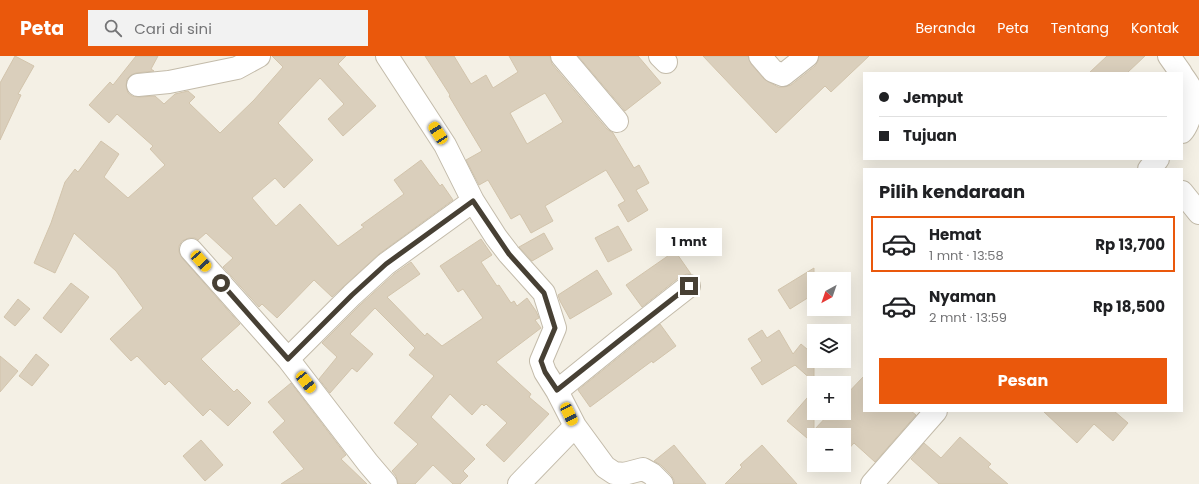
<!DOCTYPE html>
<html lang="id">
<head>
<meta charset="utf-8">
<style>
	body { margin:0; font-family:Poppins,sans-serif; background:#f2f2f2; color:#202124; height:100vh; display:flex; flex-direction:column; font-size:15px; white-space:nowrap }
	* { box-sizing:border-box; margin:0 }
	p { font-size:13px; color:#757577 }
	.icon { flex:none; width:22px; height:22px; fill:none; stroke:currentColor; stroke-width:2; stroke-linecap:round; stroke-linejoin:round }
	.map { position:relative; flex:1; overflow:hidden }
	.panel { position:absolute; left:863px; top:112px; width:320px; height:244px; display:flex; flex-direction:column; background:#fff; border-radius:0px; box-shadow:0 4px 16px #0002 }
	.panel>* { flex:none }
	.guide { position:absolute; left:863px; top:16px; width:320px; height:88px; border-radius:0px; box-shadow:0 4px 16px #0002; display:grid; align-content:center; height:88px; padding:0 16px; background:#fff }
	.needle { width:26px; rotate:220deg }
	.buttons { position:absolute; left:807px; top:216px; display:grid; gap:8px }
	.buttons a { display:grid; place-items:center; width:44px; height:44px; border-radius:0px; background:#fff; box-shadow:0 4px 16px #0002; font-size:20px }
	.end { position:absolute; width:18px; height:18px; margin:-9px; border:5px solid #474034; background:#fff; box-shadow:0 0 0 2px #fff }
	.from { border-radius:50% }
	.bubble { position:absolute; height:28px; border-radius:0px; background:#fff; box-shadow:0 4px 16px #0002; font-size:13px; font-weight:700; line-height:28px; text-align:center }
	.car { position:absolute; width:12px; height:24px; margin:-12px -6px; border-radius:5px; box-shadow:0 0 3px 1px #0007; background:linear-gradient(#f5c518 24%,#345 0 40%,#f5c518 0 76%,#345 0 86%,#f5c518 0) }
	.guide b { display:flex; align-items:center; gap:14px; height:38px; font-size:15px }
	.guide b+b { border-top:1px solid #e0e0e0 }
	.guide i { width:10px; height:10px; background:#202124 }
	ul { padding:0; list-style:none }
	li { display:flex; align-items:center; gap:12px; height:56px; margin:0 8px 6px; padding:0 8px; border:2px solid transparent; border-radius:0px }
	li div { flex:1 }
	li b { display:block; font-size:15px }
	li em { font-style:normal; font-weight:700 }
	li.active { border-color:#ea580c }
	li>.icon { width:36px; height:36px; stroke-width:1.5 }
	h2 { padding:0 16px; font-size:18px; line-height:48px }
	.cta { display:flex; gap:8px; margin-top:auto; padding:8px 16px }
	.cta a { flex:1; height:46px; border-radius:0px; background:#ea580c; color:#fff; font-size:16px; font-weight:700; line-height:46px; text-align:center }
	header { display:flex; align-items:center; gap:24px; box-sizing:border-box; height:56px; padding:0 20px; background:#ea580c; color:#fff }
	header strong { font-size:19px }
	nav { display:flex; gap:22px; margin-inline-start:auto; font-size:14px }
	.search { width:280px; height:36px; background:#f2f2f2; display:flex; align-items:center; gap:10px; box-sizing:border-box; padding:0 14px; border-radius:0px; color:#757577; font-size:15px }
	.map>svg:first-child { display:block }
	.building { fill:#dacfbc; stroke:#d2c4ac; fill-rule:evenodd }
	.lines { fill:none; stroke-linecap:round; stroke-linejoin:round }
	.minor-casing { stroke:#c3bbaa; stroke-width:24 }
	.minor { stroke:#fff; stroke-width:22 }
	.route { stroke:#474034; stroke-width:5 }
</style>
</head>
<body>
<header>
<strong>Peta</strong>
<div class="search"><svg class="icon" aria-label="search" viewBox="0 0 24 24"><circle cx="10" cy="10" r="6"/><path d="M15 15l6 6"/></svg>Cari di sini</div>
<nav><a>Beranda</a><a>Peta</a><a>Tentang</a><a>Kontak</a></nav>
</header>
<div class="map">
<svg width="1199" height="428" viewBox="0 0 1199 428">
	<rect width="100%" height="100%" fill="#f4f0e5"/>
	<path class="building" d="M15,0l19,10 -16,28 3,1 -21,45v-57z
		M136,0h22l-7,13 3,2 -18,2 -5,2 -4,4 -1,7 2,7 4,3 7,1 16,-1 9,8 11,-10 13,-3 7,6 -6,6 31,30 34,-33 29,-33 -11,-11h74l-8,8 38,42 -33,30 -15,-17 16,-15 -24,-26 -42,45 35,37 -29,28 -9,-10 -23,20 24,28 24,-22 38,42 26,-19 -3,-2 43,-31 -10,-14 27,-20 19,26 2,-2 11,16 -74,54 -47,43 -18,-17 -37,38 -15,-14 -3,3 -36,-40 10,-9 -27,-25 -8,7 -3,-2h-6l-7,3 -3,5v6l3,6 58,66 -39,35 33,33 3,-3 14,14 -23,23 -18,-17 -7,7 -34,-35 -4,4 -28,-29 -6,5 -21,-22 33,-31 -27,-37 -42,-38 -19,40 -21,-10 17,-40 14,-41 10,-13 3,3 23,-31 18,13 -15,23 24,21 37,-33 -15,-16 3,-3 -36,-32 -8,9 -20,-18 21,-23 3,3z
		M425,0h29l17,28 15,-9 7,13 25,-16 -9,-16h41l2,8 55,65 6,4 21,35 5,-3 10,18 -13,7 12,20 -20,12 -10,-17 7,-4 -19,-31 -61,36 8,15 -22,12 -11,-19 -9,5 -23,-39 -9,5 -13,-25 16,-9 -33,-55 1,-1zM545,37l18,29 -36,22 -17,-31z
		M578,0h60l23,27 -36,28z
		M703,0h45l3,8 13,15 14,8h6l7,-2 24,-19 3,-5 1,-5h50l-38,36 -6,-6 -49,47z
		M1107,0h38l-18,17h-38z
		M618,170l14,24 -24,12 -13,-24z
		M544,177l9,16 -21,12 -13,-14z
		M481,183l11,16 -11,7 16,24 2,-1 12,18 3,-2 3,5 10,-8 9,13 3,7 -4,2 6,8 -45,34 35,32 -2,3 20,17 -45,48 -18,-17 21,-22 -21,-19 -2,2 -2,-2 -10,11 -22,-21 -19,23 44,42 -12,12 5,5 -8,8h-7l-20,-19 -18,19h-17l-2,-8 -4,-5 26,-27 -24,-21 40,-47 -25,-21 6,-7 -40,-40 -25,26 23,20 -16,18 -5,-4 -22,25 -11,-14 18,-22 -15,-14 39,-39 33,-30 17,-12 9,12 -33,23 38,39 2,-3 15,13 41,-28 -20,-29 -5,3 -18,-26z
		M675,195l16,23h-4l-6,2 -39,31 -16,-22z
		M814,212v26l-24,15 -12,-19z
		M597,214l15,24 -42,25 -10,-18 -2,-6z
		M71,227l18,14 -28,36 -18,-15z
		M18,243l12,10 -15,17 -11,-9z
		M660,268l16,22 -23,17 -1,-2 -62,46 -12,-17z
		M762,274l5,8 12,-8 14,24 8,-10 13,11v27l-19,-17 -33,20 -11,-17 11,-7 -14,-22z
		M36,298l13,11 -17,21 -13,-10z
		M0,300l18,15 -18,21z
		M864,320v35h47l5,4 -41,47 -21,-19 -10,11v-19h-30v9l-27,-23 27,-31v40l16,-17h14v-16z
		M291,327l55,72 -5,4 26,25h-86l23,-15 -31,-37 12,-11 -17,-19z
		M1043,355h71l14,12 -15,18 -19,-17 -17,19z
		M960,381l31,27 -3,3 20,17h-69l-28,-25 13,-16 17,15z
		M201,384l22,25 -18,16 -22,-25z
		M674,389l32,39h-32v-4l-3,-5 -10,-10 -7,-4z
		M762,389l35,39h-72l17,-17 -2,-2z"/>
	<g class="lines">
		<g class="minor-casing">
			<path id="minor" d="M387,0l58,89 28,56 23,36 13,17 35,39 11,35 -14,33 4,11 12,19 18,35 30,41 9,6 10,1 19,-5 9,5 10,10
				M562,0l55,65
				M660,0l6,6
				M760,0l13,15 10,4 24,-19
				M1169,0l12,17
				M1182,19c4,6 10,13 11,20 2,9 -5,31 -11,37
				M138,29l31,-3 68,-14 22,-12
				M1149,113l9,-10
				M1182,136l17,21
				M191,194l97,109 80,104 18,21
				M288,303l64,-64 34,-31 87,-63
				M557,335l63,-51 69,-54
				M519,428l56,-58
				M872,428l64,-73"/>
		</g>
		<use href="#minor" class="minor"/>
	</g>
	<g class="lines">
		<path class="route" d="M221,227l67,76 64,-64 34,-31 87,-63 36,53 35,39 11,35 -14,33 4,11 12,18 63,-50 69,-54"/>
	</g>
</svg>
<div class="buttons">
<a><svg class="needle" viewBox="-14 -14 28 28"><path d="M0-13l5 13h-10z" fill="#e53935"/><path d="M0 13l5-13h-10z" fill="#757577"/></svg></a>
<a><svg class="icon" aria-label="layers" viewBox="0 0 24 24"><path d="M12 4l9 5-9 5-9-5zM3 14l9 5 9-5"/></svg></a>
<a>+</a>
<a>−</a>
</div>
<i class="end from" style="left:221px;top:227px"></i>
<i class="end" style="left:689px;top:230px"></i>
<div class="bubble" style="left:656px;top:172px;width:66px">1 mnt</div>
<i class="car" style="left:438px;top:77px;rotate:327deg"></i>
<i class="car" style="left:201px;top:205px;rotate:138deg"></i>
<i class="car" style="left:306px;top:326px;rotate:142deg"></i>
<i class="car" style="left:569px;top:358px;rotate:154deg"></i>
<div class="guide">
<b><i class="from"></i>Jemput</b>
<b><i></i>Tujuan</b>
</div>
<section class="panel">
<h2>Pilih kendaraan</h2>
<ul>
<li class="active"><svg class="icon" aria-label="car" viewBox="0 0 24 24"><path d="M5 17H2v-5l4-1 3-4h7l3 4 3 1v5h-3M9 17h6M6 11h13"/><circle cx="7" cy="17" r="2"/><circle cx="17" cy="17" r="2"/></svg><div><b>Hemat</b><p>1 mnt · 13:58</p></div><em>Rp 13,700</em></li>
<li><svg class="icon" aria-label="car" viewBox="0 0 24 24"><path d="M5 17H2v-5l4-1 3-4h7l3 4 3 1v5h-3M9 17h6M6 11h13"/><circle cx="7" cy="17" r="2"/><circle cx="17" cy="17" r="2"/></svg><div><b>Nyaman</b><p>2 mnt · 13:59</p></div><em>Rp 18,500</em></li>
</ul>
<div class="cta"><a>Pesan</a></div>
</section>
</div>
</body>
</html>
